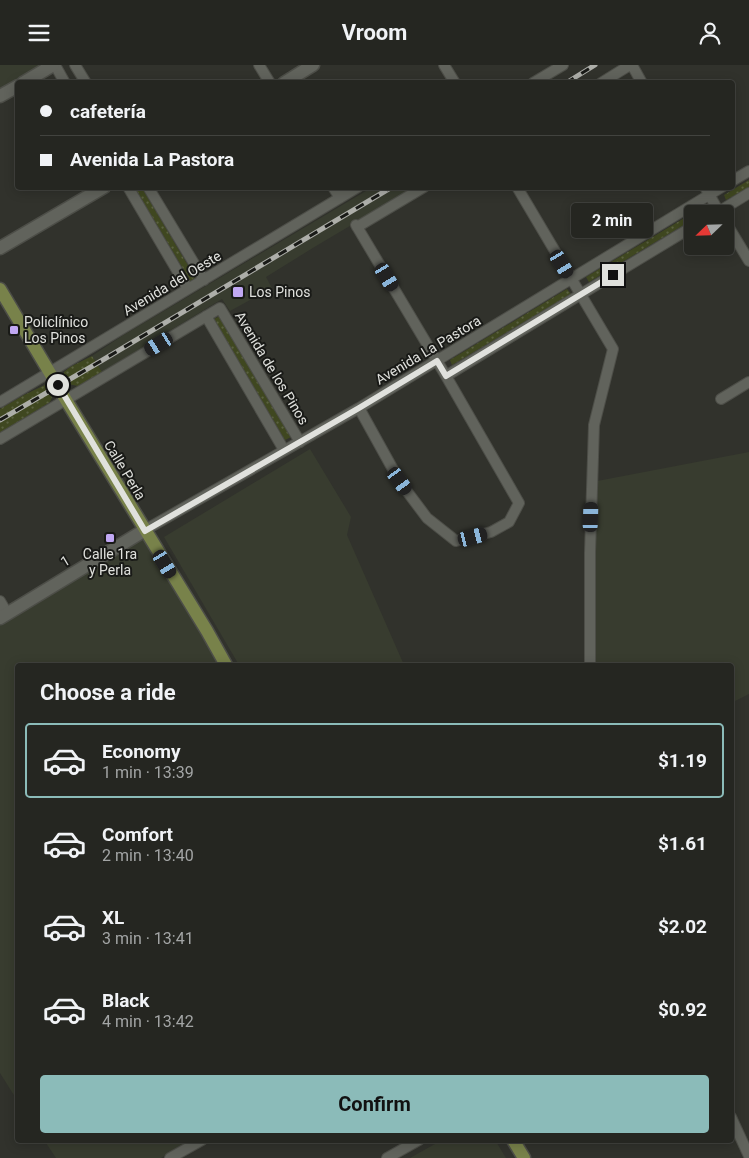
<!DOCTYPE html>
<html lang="en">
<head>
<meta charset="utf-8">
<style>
	body { margin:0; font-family:Roboto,sans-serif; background:#31322e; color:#f1f3f6; height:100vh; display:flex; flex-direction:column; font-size:19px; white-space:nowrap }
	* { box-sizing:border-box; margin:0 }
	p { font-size:16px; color:#a3a5a5 }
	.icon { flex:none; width:28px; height:28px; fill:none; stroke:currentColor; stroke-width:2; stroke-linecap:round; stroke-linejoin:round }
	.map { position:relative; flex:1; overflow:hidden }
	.sheet { position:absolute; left:15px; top:598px; width:719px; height:480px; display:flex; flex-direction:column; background:#252621; border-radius:5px; box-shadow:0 2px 12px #0003,0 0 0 1px #42433f }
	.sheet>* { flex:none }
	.guide { position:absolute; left:15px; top:15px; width:720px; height:110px; border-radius:5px; box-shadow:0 2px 12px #0003,0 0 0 1px #42433f; display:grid; align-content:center; height:110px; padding:0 25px; background:#252621 }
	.needle { width:32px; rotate:247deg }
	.tools { position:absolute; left:684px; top:140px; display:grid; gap:10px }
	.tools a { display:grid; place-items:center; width:50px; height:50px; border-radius:5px; background:#252621; box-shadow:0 2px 12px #0003,0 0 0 1px #42433f; font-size:25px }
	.end { position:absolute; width:22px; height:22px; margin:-11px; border:6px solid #e0e1dd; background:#111; box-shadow:0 0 0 2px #111 }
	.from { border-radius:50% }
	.bubble { position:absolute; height:35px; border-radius:5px; background:#252621; box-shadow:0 2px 12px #0003,0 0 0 1px #42433f; font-size:16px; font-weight:700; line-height:35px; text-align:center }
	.car { position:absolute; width:15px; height:30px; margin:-15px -8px; border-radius:6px; box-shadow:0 0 4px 1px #0007; background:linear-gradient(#222 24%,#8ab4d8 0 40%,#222 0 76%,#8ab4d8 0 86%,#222 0) }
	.guide b { display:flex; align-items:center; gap:18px; height:48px; font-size:19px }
	.guide b+b { border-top:1px solid #42433f }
	.guide i { width:12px; height:12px; background:#f1f3f6 }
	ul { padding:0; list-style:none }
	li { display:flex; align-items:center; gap:15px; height:75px; margin:0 10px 8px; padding:0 15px; border:2px solid transparent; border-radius:5px }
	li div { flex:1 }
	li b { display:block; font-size:19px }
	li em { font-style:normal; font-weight:700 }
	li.selected { border-color:#8bbbb9 }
	li>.icon { width:45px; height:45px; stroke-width:1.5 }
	h2 { padding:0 25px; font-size:22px; line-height:60px }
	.action { display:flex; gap:10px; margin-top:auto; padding:10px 25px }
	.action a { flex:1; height:58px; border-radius:5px; background:#8bbbb9; color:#111; font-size:20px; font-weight:700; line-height:58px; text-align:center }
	header { display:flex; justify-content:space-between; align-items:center; height:65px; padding:0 25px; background:#252621; font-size:22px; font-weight:700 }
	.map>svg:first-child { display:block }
	.built { fill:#383c2f }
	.grass { fill:url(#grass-dots) }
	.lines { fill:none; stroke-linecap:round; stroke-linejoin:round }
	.minor-casing { stroke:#4d4e48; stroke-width:12 }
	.tertiary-casing { stroke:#4d4e48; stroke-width:15 }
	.secondary-casing { stroke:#4d4e48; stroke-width:15 }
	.minor { stroke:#61635c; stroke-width:10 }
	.tertiary { stroke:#61635c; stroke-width:12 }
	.secondary { stroke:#78824a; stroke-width:12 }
	.rail-casing { stroke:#adaea9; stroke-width:5 }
	.rail { stroke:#191a17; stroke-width:3; stroke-dasharray:9; stroke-linecap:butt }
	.route { stroke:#e0e1dd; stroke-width:6 }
	.poi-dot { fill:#c1a8f3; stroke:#191a17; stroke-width:2 }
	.labels { text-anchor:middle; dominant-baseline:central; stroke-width:4; stroke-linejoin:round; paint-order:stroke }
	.street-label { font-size:14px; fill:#e0e1dd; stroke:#191a17 }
	.poi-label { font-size:14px; fill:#e0e1dd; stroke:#191a17; text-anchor:start }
</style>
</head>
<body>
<header><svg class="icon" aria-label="menu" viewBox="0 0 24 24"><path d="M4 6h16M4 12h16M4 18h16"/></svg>Vroom<svg class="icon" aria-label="person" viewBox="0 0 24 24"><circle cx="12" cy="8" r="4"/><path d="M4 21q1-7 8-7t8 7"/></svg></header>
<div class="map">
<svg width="749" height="1093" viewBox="0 0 749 1093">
	<defs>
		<pattern id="grass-dots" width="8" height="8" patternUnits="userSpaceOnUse" patternTransform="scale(1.25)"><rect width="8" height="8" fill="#3f4720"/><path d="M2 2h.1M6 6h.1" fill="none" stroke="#5a6140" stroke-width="1.8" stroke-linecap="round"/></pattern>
	</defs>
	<rect width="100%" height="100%" fill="#31322c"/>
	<path class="built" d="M0,0h40l-40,24z
		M371,123h43l-98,58 -50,31 6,11 -42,23 -8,-12 -120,73 -10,-16 30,-20z
		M310,384l41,68 -4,18 57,130h-165l-75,-128z
		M749,387v242l-18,9v-38h-141l2,-183z
		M145,465l81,135h-208l-1,435 -17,-27v-455z
		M44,1075h145l-28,18h-105z
		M442,1075h53l11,18h-96z"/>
	<path class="grass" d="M749,115v7l-23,13 -2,-5z
		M135,123h7l54,91 -5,3z
		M706,140l3,5 -6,4h-11v6l-103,62 -3,-5z
		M567,224l4,5 -119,71 -2,-5z
		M220,251l71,121 -6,3 -71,-121z
		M92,291l10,16 -24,14 -10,-2 -4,-7v-5l6,-5z
		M45,320l3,3 4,9 -2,5 -50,31v-24l24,-14z"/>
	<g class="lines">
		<g class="minor-casing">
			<path id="minor" d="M55,0l10,18
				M75,0l11,18
				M259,0l11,18
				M444,0l11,18
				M632,0l10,18
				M533,18l30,-18
				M601,18l29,-18
				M732,116l17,-10
				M128,122l60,102
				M148,122l56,93
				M333,122l7,11
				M517,122l96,162 -19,76 -4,128v112
				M705,122l15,27
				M715,149l34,-21
				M725,156l24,40
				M356,160l90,151 73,127 -10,19 -18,10 -35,9 -29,-23 -27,-36 -41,-74
				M357,162l67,-40
				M206,251l78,134
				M446,311l246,-149
				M721,334l28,-17
				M0,337l358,-215
				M0,374l220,-131 80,134
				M145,465l214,-122 363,-221
				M0,536l7,12
				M731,1052l18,39
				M170,1093l32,-18
				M387,1093l32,-18"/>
		</g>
		<g class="tertiary-casing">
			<path id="tertiary" d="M23,18l30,-18
				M284,18l29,-18
				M0,31l18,-10
				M0,183l104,-61
				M0,553l145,-88"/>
		</g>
		<g class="secondary-casing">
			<path id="secondary" d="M0,224l66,111 141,231 19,34
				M513,1075l11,18"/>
		</g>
		<use href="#minor" class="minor"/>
		<use href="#tertiary" class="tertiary"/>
		<use href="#secondary" class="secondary"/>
		<g class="rail-casing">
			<path id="rail" d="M566,18l29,-18
				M0,355l101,-59 291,-174"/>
		</g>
		<use href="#rail" class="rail"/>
	</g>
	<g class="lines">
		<path class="route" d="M58,320l87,146 214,-123 78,-47 9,15 167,-101"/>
	</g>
	<g class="poi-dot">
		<rect x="232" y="221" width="12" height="12" rx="2.5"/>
		<rect x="9" y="260" width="10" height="10" rx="2.5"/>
		<rect x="105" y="468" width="10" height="10" rx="2.5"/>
	</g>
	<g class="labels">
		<g class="street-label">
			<text transform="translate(172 218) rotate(-31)">Avenida del Oeste</text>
			<text transform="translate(428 285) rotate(-31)">Avenida La Pastora</text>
			<text transform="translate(272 303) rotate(59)">Avenida de los Pinos</text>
			<text transform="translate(125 405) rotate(59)">Calle Perla</text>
			<text transform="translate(65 496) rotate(-31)">1</text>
		</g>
		<g class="poi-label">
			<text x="249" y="227">Los Pinos</text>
			<text x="24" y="257">Policlínico<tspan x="24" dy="16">Los Pinos</tspan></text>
			<text x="110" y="489" text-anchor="middle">Calle 1ra<tspan x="110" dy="16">y Perla</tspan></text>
		</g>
	</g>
</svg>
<div class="tools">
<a><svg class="needle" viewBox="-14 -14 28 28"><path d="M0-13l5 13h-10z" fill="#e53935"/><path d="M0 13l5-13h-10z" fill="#a3a5a5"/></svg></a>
</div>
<i class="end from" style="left:58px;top:320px"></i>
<i class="end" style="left:613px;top:210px"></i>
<div class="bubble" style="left:571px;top:138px;width:82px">2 min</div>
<i class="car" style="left:562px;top:199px;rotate:149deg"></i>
<i class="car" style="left:387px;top:212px;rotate:149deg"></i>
<i class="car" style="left:159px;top:279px;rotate:239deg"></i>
<i class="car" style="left:400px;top:416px;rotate:144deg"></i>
<i class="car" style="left:591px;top:452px;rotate:2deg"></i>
<i class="car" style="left:473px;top:472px;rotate:76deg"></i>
<i class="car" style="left:165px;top:499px;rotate:149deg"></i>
<div class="guide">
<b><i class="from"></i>cafetería</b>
<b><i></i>Avenida La Pastora</b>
</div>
<section class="sheet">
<h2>Choose a ride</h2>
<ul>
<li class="selected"><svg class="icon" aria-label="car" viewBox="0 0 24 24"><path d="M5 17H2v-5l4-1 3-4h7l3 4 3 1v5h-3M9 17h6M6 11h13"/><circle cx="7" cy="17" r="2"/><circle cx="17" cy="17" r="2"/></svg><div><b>Economy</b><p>1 min · 13:39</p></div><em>$1.19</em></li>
<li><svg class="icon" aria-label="car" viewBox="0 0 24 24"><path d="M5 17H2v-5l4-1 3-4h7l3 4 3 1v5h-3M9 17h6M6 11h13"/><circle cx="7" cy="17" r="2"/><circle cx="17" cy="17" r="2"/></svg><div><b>Comfort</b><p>2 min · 13:40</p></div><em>$1.61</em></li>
<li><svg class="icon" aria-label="car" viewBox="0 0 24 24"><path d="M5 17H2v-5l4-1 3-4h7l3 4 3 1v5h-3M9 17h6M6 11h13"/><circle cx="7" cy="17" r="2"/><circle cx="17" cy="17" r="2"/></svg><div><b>XL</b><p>3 min · 13:41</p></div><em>$2.02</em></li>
<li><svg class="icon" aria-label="car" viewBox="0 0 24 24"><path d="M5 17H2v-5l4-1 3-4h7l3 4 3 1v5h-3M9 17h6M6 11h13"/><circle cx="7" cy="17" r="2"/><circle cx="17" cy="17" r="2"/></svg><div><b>Black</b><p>4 min · 13:42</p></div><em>$0.92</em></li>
</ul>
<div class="action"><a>Confirm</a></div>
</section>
</div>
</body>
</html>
